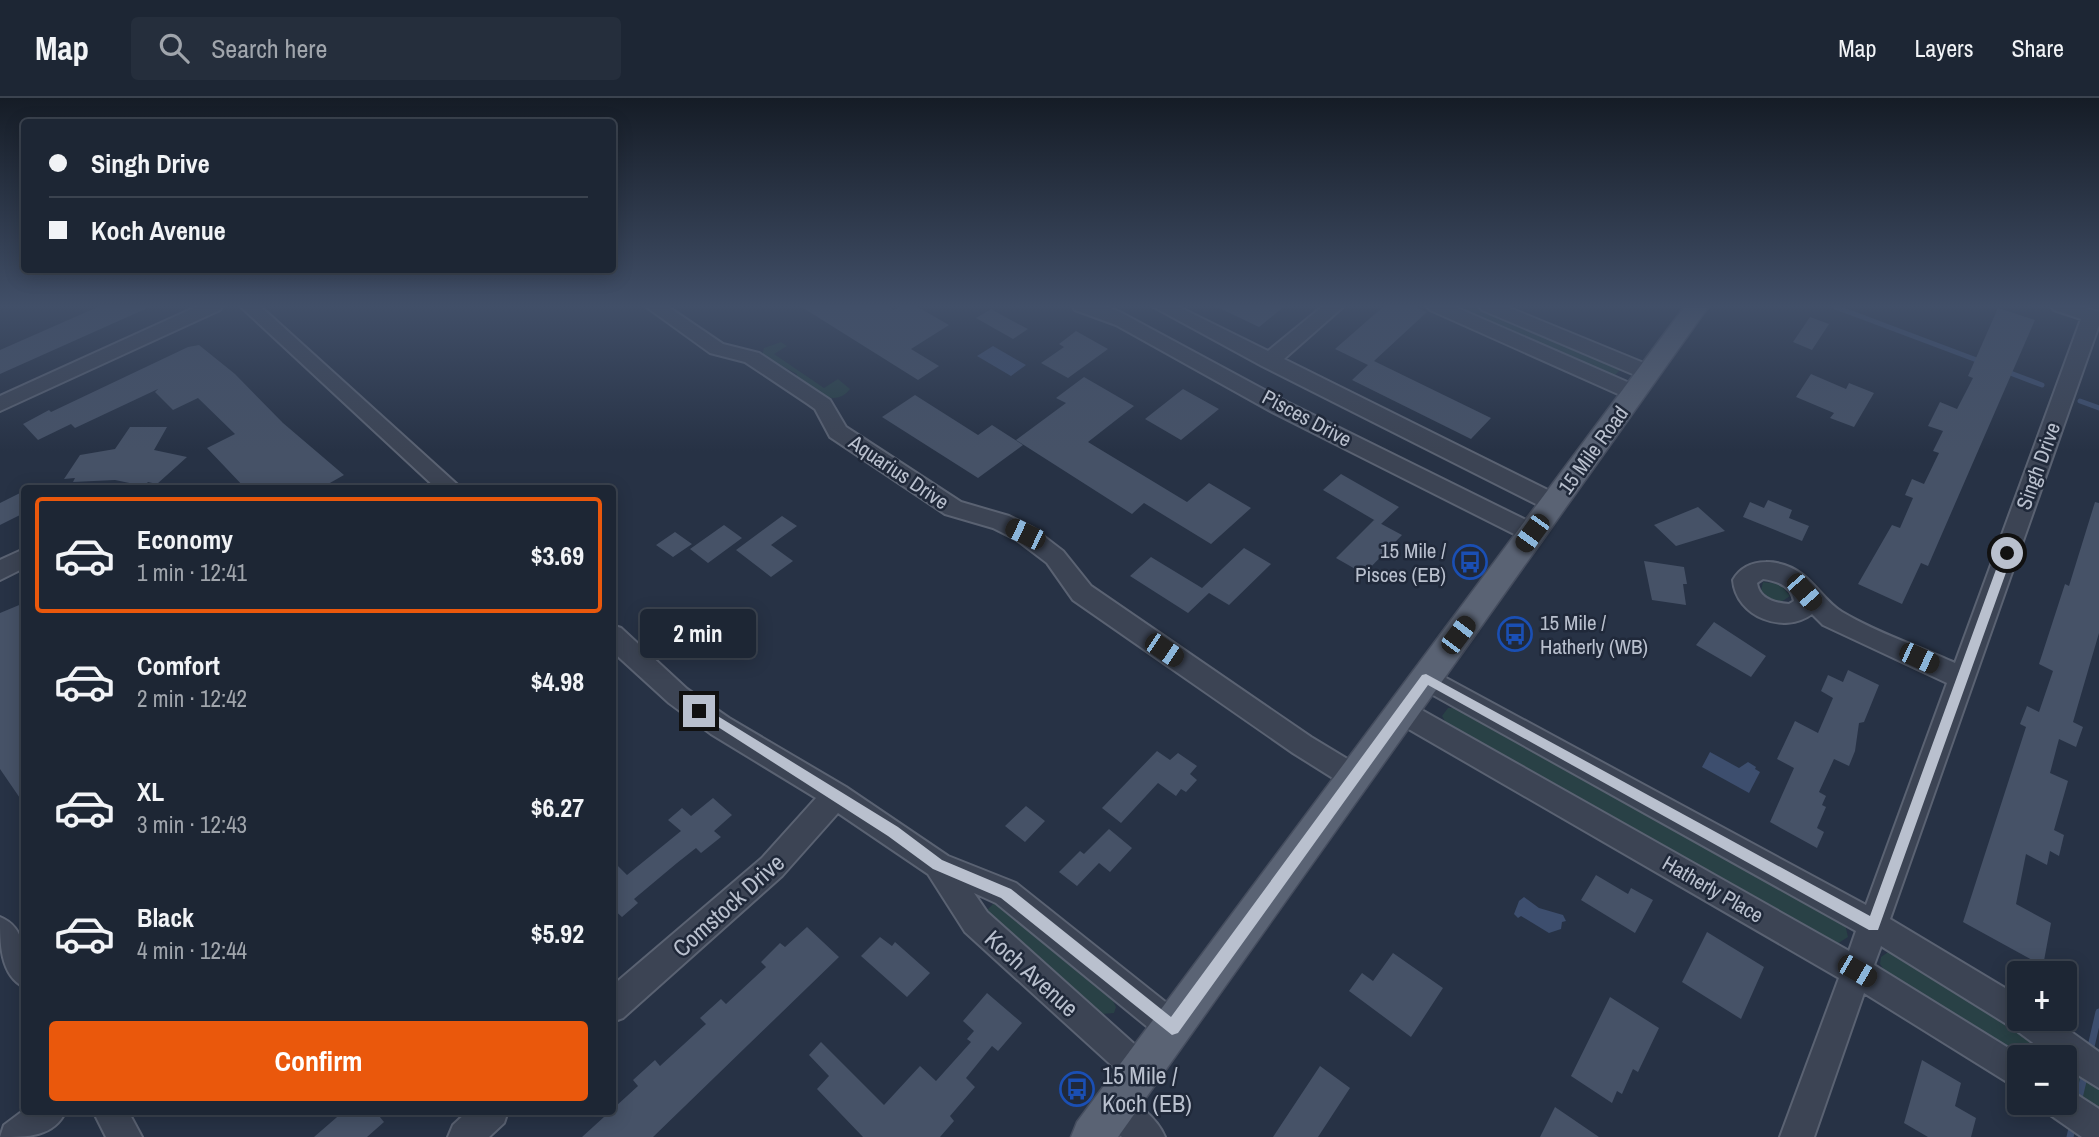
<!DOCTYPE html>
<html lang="en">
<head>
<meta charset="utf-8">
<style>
	body { margin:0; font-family:"Archivo Narrow",sans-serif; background:#252e3c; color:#f1f3f6; height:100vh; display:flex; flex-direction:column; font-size:26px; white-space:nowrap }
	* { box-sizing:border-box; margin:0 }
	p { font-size:23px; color:#a0a5ac }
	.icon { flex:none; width:38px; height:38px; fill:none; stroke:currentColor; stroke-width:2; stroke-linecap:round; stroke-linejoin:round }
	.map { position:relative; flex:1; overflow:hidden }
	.details { position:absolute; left:21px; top:387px; width:595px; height:630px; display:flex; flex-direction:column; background:#1d2634; border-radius:7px; box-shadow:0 4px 18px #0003,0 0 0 2px #3b434f }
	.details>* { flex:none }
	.hud { position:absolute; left:21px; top:21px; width:595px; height:154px; border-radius:7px; box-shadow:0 4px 18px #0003,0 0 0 2px #3b434f; display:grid; align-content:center; height:154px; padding:0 28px; background:#1d2634 }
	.buttons { position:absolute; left:2007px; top:863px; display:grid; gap:14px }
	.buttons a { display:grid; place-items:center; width:70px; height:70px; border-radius:7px; background:#1d2634; box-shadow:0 4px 18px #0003,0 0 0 2px #3b434f; font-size:35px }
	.end { position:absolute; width:32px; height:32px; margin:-16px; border:9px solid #b9c0ce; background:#111; box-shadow:0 0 0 4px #111 }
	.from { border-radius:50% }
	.bubble { position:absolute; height:49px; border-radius:7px; background:#1d2634; box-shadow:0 4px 18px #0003,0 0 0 2px #3b434f; font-size:23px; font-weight:700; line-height:49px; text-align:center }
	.car { position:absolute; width:21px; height:42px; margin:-21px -10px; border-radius:9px; box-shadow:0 0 5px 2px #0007; background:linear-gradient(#222 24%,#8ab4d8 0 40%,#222 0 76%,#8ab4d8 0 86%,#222 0) }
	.hud b { display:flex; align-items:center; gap:24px; height:66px; font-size:26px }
	.hud b+b { border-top:2px solid #3b434f }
	.hud i { width:18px; height:18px; background:#f1f3f6 }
	ul { padding:12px 0 0; list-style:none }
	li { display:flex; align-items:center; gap:21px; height:116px; margin:0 14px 10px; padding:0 14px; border:4px solid transparent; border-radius:7px }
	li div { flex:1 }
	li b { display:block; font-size:26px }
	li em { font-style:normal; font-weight:700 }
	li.active { border-color:#ea580c }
	li>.icon { width:63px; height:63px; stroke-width:1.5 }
	.primary-button { display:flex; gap:14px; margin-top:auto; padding:14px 28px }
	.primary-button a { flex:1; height:80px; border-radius:7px; background:#ea580c; color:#fff; font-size:28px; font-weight:700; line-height:80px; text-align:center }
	header { display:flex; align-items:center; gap:42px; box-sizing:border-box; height:98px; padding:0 35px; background:#1d2634; border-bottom:2px solid #3b434f }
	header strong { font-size:33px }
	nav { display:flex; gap:38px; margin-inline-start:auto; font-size:24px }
	.search { width:490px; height:63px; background:#252e3c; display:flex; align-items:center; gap:18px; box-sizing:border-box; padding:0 24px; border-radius:7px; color:#a0a5ac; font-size:26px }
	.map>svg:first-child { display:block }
	.green { fill:#294146 }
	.water { fill:#3d4e6e }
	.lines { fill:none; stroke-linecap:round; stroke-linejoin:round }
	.stream-far1 { stroke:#3d4e6e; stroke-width:5 }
	.stream { stroke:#3d4e6e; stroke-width:7 }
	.building { fill:#465267 }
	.minor-casing { stroke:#5a6272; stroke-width:4 }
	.major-casing { stroke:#454d5e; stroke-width:3 }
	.minor { fill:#3c4454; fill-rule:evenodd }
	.major { fill:#5a6374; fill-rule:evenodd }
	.route { fill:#b9c0ce }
	.labels { text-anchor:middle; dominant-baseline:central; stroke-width:5; stroke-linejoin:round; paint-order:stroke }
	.street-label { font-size:21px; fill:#b9c0ce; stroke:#20293a }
	.poi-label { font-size:21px; fill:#b9c0ce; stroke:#20293a; text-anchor:end }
	.near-street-label { font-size:24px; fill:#b9c0ce; stroke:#20293a }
	.near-poi-label { font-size:24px; fill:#b9c0ce; stroke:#20293a; text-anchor:start }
</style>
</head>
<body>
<header>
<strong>Map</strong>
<div class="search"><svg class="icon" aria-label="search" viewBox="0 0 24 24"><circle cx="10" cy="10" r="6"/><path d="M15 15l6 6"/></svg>Search here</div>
<nav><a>Map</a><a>Layers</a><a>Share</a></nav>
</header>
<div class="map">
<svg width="2099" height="1039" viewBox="0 0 2099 1039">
	<rect width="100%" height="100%" fill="#273245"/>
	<path class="green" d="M1447,208h33l141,63 -8,8z
		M781,244l6,4 -13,8 50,34 14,-9 12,10c-17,21 -36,0 -53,-11v-4l-35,-19 2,-7z
		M1763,484l17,2 10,12 -9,6 -9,-2 -11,-9z
		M1448,610h12l385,216 3,13 -11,7 -8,-2 -381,-216 -6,-10z
		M994,805l5,1 114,97 3,6 -2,6 -12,1 -114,-98 -1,-6z
		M1891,852l169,107h-40l-132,-81 -8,-12 1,-7z
		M2065,963l34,24v30l-34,-25z"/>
	<path class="water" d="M993,248l33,19 -15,11 -34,-20z
		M1710,654l29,16 9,-6 8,5 -1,2 5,3 -11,21 -47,-26z
		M1524,799l15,11 24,7 3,6 -4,1 -1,7 -12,4 -28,-17 -3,2 -4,-4 5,-13z"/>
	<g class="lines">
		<path class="stream-far1" d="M1833,208l149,56
			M2005,273l37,14
			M2080,303l19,7"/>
		<path class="stream" d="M2090,953l9,-39
			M2079,1000l5,-21
			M2070,1039l3,-13"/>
	</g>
	<path class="building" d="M100,208h52l-152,68v-24z
		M800,208h87l7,4 7,-4h15l33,19 -38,24 28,17 -21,14z
		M1215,208h70l-26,21z
		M1384,208h29l14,6 -53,49 117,57 -20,21 -119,-59 16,-15 -33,-16z
		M1998,210l37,12 -107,246 -7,-3 -19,41 -44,-20 34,-59 8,3 13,-30 -8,-3 7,-16 12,5 15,-31 -6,-2 10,-20 -15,-5 12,-24 17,7 16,-31 -5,-2z
		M991,211l18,10 19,10 -15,10 -37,-21z
		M1810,219l19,7 -17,26 -19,-8z
		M1076,233l32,18 -40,29 -27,-15 23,-16 -5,-3z
		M199,247l36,29 48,49 61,52 -23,13h-76l-38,-40 28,-14 -37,-36 -25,12 -18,-18 3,-3 -83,39 -4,-4 -33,16 -15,-16 26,-14 2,2 137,-65z
		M1811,276l35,15 3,-6 25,10 -20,34 -24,-9 4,-5 -38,-16z
		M1084,279l50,29 -46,36 99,60 22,-19 42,25 -40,36 -67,-41 -12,11 -116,-74 50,-37 -10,-5z
		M1183,291l36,20 -38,31 -36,-21z
		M915,297l63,40 14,-10 31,20 -45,33 -96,-61z
		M130,329h37l-13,23 33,7 -30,27 -9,-2 -4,4 -29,-6 -42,2 2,-4 -11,1 16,-24 35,-6z
		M1341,376l28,16 30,17 -18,17 -58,-34z
		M24,393v22l-24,12v-22z
		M1768,402l24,10 -3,8 20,8 -7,15 -59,-24 7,-15 14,6z
		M2095,404l4,1v130l-26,89 10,5 -7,20 -17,-8 -9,34 18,8 -14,49 10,5 -5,21 -9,-5 -3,14 -21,-11 -10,50 35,19 -8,43 -80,-44 63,-195 -6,-3 7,-18 12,6 14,-41 -14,-7 26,-80 4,2z
		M1698,409l27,24 -49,15 -22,-21z
		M782,418l15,10 -26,19 22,16 -22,16 -35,-27z
		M1374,422l28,15 -38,39 -28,-16z
		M724,427l18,13 -34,25 -18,-14z
		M675,434l17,12 -19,13 -17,-12z
		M1244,450l27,16 -42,41 -20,-12 -21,20 -58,-37 21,-19 51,31z
		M1644,463l40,6 3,17h-4l3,21 -34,-5z
		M24,505v201l-24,-35v-156z
		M1714,524l52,34 -15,21 -55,-32z
		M1848,572l31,15 -15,37 -5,1 -4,28 -6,15 -15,-7 -15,33 7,4 -4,9 4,2 -9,21 7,4 -7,16 -47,-26 24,-54 -17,-9 18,-38 23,12 15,-35 -12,-7 7,-16 15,7z
		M1157,653l13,9 8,-7 19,13 -7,8 7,6 -11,12 -5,-3 -5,7 -18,-13 -37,40 -19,-15z
		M713,700l19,17 -18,16 7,6 -20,16 -5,-5 -19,15 -43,36 4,4 -16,14 -10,-9v-48l15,15 54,-44 -13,-11 14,-12 9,8z
		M1026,708l19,15 -20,21 -20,-16z
		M1109,731l23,19 -22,24 -11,-9 -22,23 -18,-14 21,-21 4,3z
		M1596,777l32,19 3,-6 22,12 -18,33 -54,-33z
		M807,829l32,30 -186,180h-71l56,-51 -5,-6 22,-20 5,6 46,-42 -6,-6 21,-19 5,5 40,-37 -5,-5 19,-19 5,4z
		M1707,834l57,35 -23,52 -59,-37z
		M880,839l12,9 3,-4 35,31 -23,24 -46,-41z
		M1393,855l50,35 -32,49 -62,-46 13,-18 11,8z
		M987,895l35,30 -24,28 -6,-5 -26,32 9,9 -25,29 4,5 -14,16h-77l-46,-48 12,-13 -20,-21 12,-13 63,63 36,-39 16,15 35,-39 -4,-3 7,-8 -11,-10z
		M1610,899l49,31 -21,44 -5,-3 -11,25 -5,-3 -5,12 -41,-27z
		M1922,962l39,23 -6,23 21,12 -5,19h-43l-24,-14z
		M1320,968l30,22 -32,49h-45z
		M1555,1009l44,30h-59z
		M344,1013h31l9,11 -17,15h-53z"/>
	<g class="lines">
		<g class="minor-casing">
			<path id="minor" d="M198,208h25l-3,4 -220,101v-15z
				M240,208h20l201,182h-25z
				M645,208h22l56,38 36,9 71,47 16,27 115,75 48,14 24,12 30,23 28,35 220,151 53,32 4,8 -4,8 -10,4 -10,-4 -51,-32 -220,-153 -26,-37 -30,-23 -24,-12 -48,-14 -115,-77 -15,-28 -7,-5 -63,-42 -35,-9z
				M1072,208h33l15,6 167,90 253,125 4,6 -4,6 -8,2 -8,-2 -252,-127 -156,-87 -41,-15z
				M1152,208h25l91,45 55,-45h21l-60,53 278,138 3,6 -3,6h-16l-284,-143z
				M1427,208h26l188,82 3,5 -3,5h-14l-197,-88z
				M1479,208h26l151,62 3,5 -3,5h-14l-160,-68z
				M2051,208h28l20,6v13l-209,594 130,78v21h32l47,34v36l-34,-21v-10h-13l-39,-29 -132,-82 -7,19 149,92h-3v33l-156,-97 -50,144h-34l59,-159 -446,-258 -4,-8 4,-8 9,-3 9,3 438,247 7,-20 -439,-245 -4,-7 4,-7 9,-3 9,3 431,233 81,-222 -124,-58 -11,-11c-28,21 -76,3 -79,-34 14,-25 50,-21 70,-5 14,11 24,28 39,37 35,21 76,34 113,51l126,-344 -27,-9zM1763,481c14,2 29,7 31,22l-5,3c-14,-1 -30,-5 -32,-21z
				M24,451v19l-24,12v-20z
				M612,527l9,3 66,61 42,29 117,69 102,69 68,27 167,133 5,11 -5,11 -11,5 -11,-5 -165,-135 -22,-10 13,19 165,148 5,11 -5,11 -11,5 -11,-5 -165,-150 -37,-58 -90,-61 -56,63 -159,142 -11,4v-36l150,-128 54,-60 -105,-64 -42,-31 -57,-52z
				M0,819c28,11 26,45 24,70 -24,-12 -24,-44 -24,-70z
				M2065,989l34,22v28h-17l-33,-23 -4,-12h20z
				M1114,994c20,8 43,25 51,45h-43l-20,-17 -4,-12 4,-12z
				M24,1012v1h42c-12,26 -38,26 -66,26l4,-12z
				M93,1013h35l14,26h-36z
				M468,1013h40l-4,12 -15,14h-41l5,-12z"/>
		</g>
		<g class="major-casing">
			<path id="major" d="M1685,208h24l-591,831h-47l6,-15z"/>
		</g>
		<use href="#minor" class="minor"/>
		<use href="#major" class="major"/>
	</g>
	<linearGradient id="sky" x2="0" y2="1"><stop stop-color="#151c26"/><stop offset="0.59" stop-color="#414f68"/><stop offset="1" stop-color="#414f68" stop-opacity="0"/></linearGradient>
	<rect width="2099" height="353" fill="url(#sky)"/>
	<path class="route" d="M2007,451l6,4 -135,377h-9l-441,-245 -250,348 -6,2 -171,-137 -68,-29 -45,-33 -195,-125 6,-5 4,1 195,120 44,33 69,29 160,128 251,-342 4,-1 444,242 132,-363z"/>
	<defs>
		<g id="bus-ring" transform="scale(1.75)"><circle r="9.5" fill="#20293a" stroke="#1a4fb4" stroke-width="1.5"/><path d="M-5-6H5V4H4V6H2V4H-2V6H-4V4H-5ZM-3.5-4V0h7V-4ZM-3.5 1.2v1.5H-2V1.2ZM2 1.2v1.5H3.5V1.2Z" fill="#1a4fb4"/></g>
	</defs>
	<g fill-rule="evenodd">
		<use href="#bus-ring" x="1470" y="464"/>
		<use href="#bus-ring" x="1515" y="536"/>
		<use href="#bus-ring" x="1077" y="991"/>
	</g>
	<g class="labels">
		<g class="street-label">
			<text transform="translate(1307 320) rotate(28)">Pisces Drive</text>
			<text transform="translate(1593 352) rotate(-54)">15 Mile Road</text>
			<text transform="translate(2038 368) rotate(-70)">Singh Drive</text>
			<text transform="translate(899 374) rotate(34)">Aquarius Drive</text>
			<text transform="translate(1713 791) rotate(30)">Hatherly Place</text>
		</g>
		<g class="poi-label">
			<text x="1446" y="452">15 Mile /<tspan x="1446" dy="24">Pisces (EB)</tspan></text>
			<text x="1540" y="524" text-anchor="start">15 Mile /<tspan x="1540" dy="24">Hatherly (WB)</tspan></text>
		</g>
		<g class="near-street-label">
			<text transform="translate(728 807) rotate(-42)">Comstock Drive</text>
			<text transform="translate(1032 875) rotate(42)">Koch Avenue</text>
		</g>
		<g class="near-poi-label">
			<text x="1102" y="977">15 Mile /<tspan x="1102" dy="28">Koch (EB)</tspan></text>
		</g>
	</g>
</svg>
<div class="buttons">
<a>+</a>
<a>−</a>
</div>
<i class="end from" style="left:2007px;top:455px"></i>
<i class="end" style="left:699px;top:613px"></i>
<div class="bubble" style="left:640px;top:511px;width:116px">2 min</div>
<i class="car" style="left:1532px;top:435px;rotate:216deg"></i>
<i class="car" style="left:1025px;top:436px;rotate:296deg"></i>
<i class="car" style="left:1804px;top:494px;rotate:139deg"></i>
<i class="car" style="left:1458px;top:537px;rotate:37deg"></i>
<i class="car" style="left:1164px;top:552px;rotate:124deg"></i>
<i class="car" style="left:1919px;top:560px;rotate:115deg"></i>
<i class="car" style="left:1857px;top:873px;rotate:120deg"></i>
<div class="hud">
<b><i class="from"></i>Singh Drive</b>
<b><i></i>Koch Avenue</b>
</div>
<section class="details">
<ul>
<li class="active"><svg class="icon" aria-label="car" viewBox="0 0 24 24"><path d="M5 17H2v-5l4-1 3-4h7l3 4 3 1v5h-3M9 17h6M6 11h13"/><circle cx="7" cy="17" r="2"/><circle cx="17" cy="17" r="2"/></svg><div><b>Economy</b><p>1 min · 12:41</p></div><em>$3.69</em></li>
<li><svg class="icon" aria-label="car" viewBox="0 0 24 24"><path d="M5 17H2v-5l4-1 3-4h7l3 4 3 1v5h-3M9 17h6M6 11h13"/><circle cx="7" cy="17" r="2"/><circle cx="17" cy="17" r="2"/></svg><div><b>Comfort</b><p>2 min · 12:42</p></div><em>$4.98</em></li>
<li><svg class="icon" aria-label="car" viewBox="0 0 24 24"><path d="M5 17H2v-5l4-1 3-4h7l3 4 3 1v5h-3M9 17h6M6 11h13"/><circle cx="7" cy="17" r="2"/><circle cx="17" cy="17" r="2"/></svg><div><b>XL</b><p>3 min · 12:43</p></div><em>$6.27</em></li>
<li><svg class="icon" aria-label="car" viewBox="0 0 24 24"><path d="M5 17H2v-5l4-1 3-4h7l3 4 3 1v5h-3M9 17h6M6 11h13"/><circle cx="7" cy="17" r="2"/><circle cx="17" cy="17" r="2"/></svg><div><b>Black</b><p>4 min · 12:44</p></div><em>$5.92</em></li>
</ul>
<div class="primary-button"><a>Confirm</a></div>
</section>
</div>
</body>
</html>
